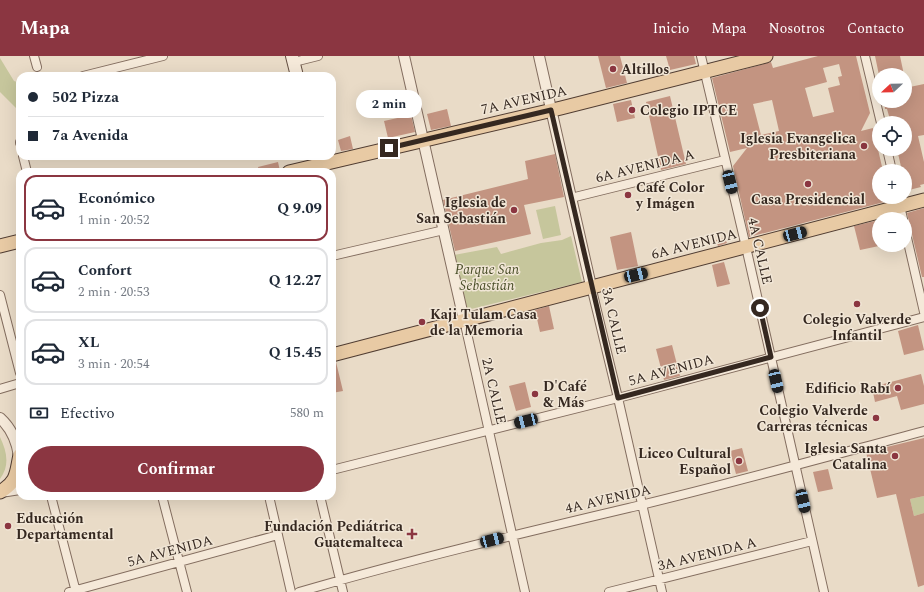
<!DOCTYPE html>
<html lang="es">
<head>
<meta charset="utf-8">
<style>
	body { margin:0; font-family:Spectral,serif; background:#f2f2f3; color:#1f2937; height:100vh; display:flex; flex-direction:column; font-size:15px; white-space:nowrap }
	* { box-sizing:border-box; margin:0 }
	p { font-size:13px; color:#747a83 }
	.icon { flex:none; width:22px; height:22px; fill:none; stroke:currentColor; stroke-width:2; stroke-linecap:round; stroke-linejoin:round }
	.map { position:relative; flex:1; overflow:hidden }
	.side { position:absolute; left:16px; top:112px; width:320px; height:332px; display:flex; flex-direction:column; background:#fff; border-radius:12px; box-shadow:0 4px 16px #0002 }
	.side>* { flex:none }
	.banner { position:absolute; left:16px; top:16px; width:320px; height:88px; border-radius:12px; box-shadow:0 4px 16px #0002; display:grid; align-content:center; height:88px; padding:0 12px; background:#fff }
	.needle { width:26px; rotate:248deg }
	.controls { position:absolute; left:872px; top:12px; display:grid; gap:8px }
	.controls a { display:grid; place-items:center; width:40px; height:40px; border-radius:50%; background:#fff; box-shadow:0 4px 16px #0002; font-size:20px }
	.end { position:absolute; width:18px; height:18px; margin:-9px; border:5px solid #352820; background:#fff; box-shadow:0 0 0 2px #fff }
	.from { border-radius:50% }
	.bubble { position:absolute; height:28px; border-radius:14px; background:#fff; box-shadow:0 4px 16px #0002; font-size:13px; font-weight:700; line-height:28px; text-align:center }
	.car { position:absolute; width:12px; height:24px; margin:-12px -6px; border-radius:5px; box-shadow:0 0 3px 1px #0007; background:linear-gradient(#222 24%,#8ab4d8 0 40%,#222 0 76%,#8ab4d8 0 86%,#222 0) }
	.banner b { display:flex; align-items:center; gap:14px; height:38px; font-size:15px }
	.banner b+b { border-top:1px solid #e0e1e3 }
	.banner i { width:10px; height:10px; background:#1f2937 }
	ul { padding:7px 0 0; list-style:none }
	li { display:flex; align-items:center; gap:12px; height:66px; margin:0 8px 6px; padding:0 4px; border:2px solid #e0e1e3; border-radius:12px }
	li div { flex:1 }
	li b { display:block; font-size:15px }
	li em { font-style:normal; font-weight:700 }
	li.selected { border-color:#8b3641 }
	li>.icon { width:36px; height:36px; stroke-width:1.5 }
	.pay { display:flex; align-items:center; gap:10px; height:44px; padding:0 12px; font-size:15px }
	.pay p { margin-inline-start:auto }
	.primary-button { display:flex; gap:8px; margin-top:auto; padding:8px 12px }
	.primary-button a { flex:1; height:46px; border-radius:24px; background:#8b3641; color:#fff; font-size:16px; font-weight:700; line-height:46px; text-align:center }
	header { display:flex; align-items:center; gap:24px; box-sizing:border-box; height:56px; padding:0 20px; background:#8b3641; color:#fff }
	header strong { font-size:19px }
	nav { display:flex; gap:22px; margin-inline-start:auto; font-size:14px }
	.map>svg:first-child { display:block }
	.green { fill:#c6c69c }
	.building { fill:#c39481; fill-rule:evenodd }
	.lines { fill:none; stroke-linecap:round; stroke-linejoin:round }
	.minor-casing { stroke:#836d5f; stroke-width:10 }
	.tertiary-casing { stroke:#836d5f; stroke-width:12 }
	.secondary-casing { stroke:#654f42; stroke-width:14 }
	.primary-casing { stroke:#513d32; stroke-width:15 }
	.minor { stroke:#f5e9d9; stroke-width:8 }
	.tertiary { stroke:#f5e9d9; stroke-width:10 }
	.secondary { stroke:#f5e9d9; stroke-width:12 }
	.primary { stroke:#e8caa4; stroke-width:13 }
	.route { stroke:#352820; stroke-width:5 }
	.poi-dot { fill:#8b3641; stroke:#f1e6d6; stroke-width:1.5 }
	.labels { text-anchor:middle; dominant-baseline:central; stroke-width:3; stroke-linejoin:round; paint-order:stroke }
	.poi-label { font-size:14px; font-weight:bold; fill:#352820; stroke:#f1e6d6; text-anchor:end }
	.street-label { font-size:14px; fill:#352820; stroke:#f1e6d6 }
	.park-label { font-size:14px; font-style:italic; fill:#4a4f29; stroke:#f1e6d6 }
</style>
</head>
<body>
<header>
<strong>Mapa</strong>
<nav><a>Inicio</a><a>Mapa</a><a>Nosotros</a><a>Contacto</a></nav>
</header>
<div class="map">
<svg width="924" height="536" viewBox="0 0 924 536">
	<rect width="100%" height="100%" fill="#e9dbc7"/>
	<path class="green" d="M0,2l14,23 6,2v29l-20,-20z
		M555,150l6,29 -18,4 -7,-29z
		M571,180l11,46 -115,28 -13,-55 43,-8 4,7 40,-11 21,-3z
		M0,381c7,15 10,28 0,42z
		M924,440v17l-10,3 -4,-17z"/>
	<path class="building" d="M598,0h22l7,27 -21,5z
		M666,0h28l2,8 -26,6z
		M818,0h38l14,57 -9,18 12,-3 10,43h-4v26h11l-2,4 -139,36 -16,-71 14,-18 -17,4 -18,-74 59,-16 2,6zM839,8l3,12 -4,1 2,8 -12,3 6,24 -21,5 -8,-29 22,-6 -4,-14zM772,44l7,31 -18,4 -8,-31z
		M875,0h25l4,19h-25z
		M924,28v51l-6,1 6,26v22l-4,1 1,2 -16,4v-20h-3l-5,-22h8v-26h-14l-4,-14h-2l-1,-8h21v-13z
		M670,40l16,68 -25,6 -15,-68z
		M631,44l4,18 -18,4 -4,-18z
		M447,53l4,17 -20,4 -4,-16z
		M411,59l4,17 -27,6 -4,-17z
		M350,80l3,13 -12,2 -3,-11z
		M555,98l9,43 -40,8 7,29 -76,17 -12,-51 85,-21 -3,-18z
		M278,106l2,9 -5,1h-16l-1,-5z
		M924,152v69h-2l-15,-64z
		M879,164v26l-19,4 -6,-24z
		M631,176l7,34 -21,4 -7,-33z
		M725,182l2,5 -9,3 -2,-6z
		M724,206l6,22 -13,3 -5,-22z
		M549,250l5,23 -14,3 -5,-22z
		M918,269l6,25 -20,5 -6,-24z
		M672,289l8,31 -16,4 -8,-31z
		M336,306l7,29 -11,2v-30z
		M921,318l3,12v18l-23,6 -4,-14 -22,6 -3,-15z
		M525,326l6,25 -15,4 -7,-25z
		M924,382v58l-14,3 4,17 10,-3v72l-6,2 -22,-93 -19,4 -11,-46z
		M742,392l6,23 -12,3 -6,-23z
		M828,413l5,20 -15,3 -5,-20z"/>
	<g class="lines">
		<g class="minor-casing">
			<path id="minor" d="M34,0l3,11
				M701,0l45,191 78,345
				M865,0l16,67
				M294,6l24,-6
				M83,20l80,-20
				M20,86v1
				M887,93l5,22
				M23,100l4,16
				M898,141l5,22
				M571,142l154,-38
				M905,173l19,83
				M332,200l112,-26
				M591,230l27,112 44,194
				M0,239l20,78
				M464,264l61,272
				M0,333l20,-6
				M332,414l286,-72 306,-81
				M1,437l19,-3
				M51,440l25,96
				M162,440l25,96
				M269,440l22,96
				M320,440l23,96
				M69,536l209,-57
				M299,536c113,-33 228,-60 342,-87 95,-23 189,-49 283,-74
				M609,536l203,-51"/>
		</g>
		<g class="tertiary-casing">
			<path id="tertiary" d="M404,0l60,264
				M539,0l52,230
				M0,362c11,10 17,24 19,38"/>
		</g>
		<g class="secondary-casing">
			<path id="secondary" d="M292,0l5,20
				M317,100l2,8"/>
		</g>
		<g class="primary-casing">
			<path id="primary" d="M289,116l272,-64 205,-52
				M0,190l20,-5
				M332,299l592,-155
				M0,436c18,-11 16,-19 20,-37"/>
		</g>
		<use href="#minor" class="minor"/>
		<use href="#tertiary" class="tertiary"/>
		<use href="#secondary" class="secondary"/>
		<use href="#primary" class="primary"/>
	</g>
	<g class="lines">
		<path class="route" d="M389,92l162,-38 67,288 153,-41 -11,-49"/>
	</g>
	<g class="poi-dot">
		<circle cx="613" cy="13" r="4"/>
		<circle cx="632" cy="54" r="4"/>
		<circle cx="864" cy="90" r="4"/>
		<circle cx="808" cy="128" r="4"/>
		<circle cx="628" cy="139" r="4"/>
		<circle cx="514" cy="154" r="4"/>
		<circle cx="857" cy="248" r="4"/>
		<circle cx="422" cy="266" r="4"/>
		<circle cx="898" cy="332" r="4"/>
		<circle cx="535" cy="338" r="4"/>
		<circle cx="876" cy="362" r="4"/>
		<circle cx="895" cy="400" r="4"/>
		<circle cx="739" cy="405" r="4"/>
		<circle cx="8" cy="470" r="4"/>
		<path d="M410 472h4v4h4v4h-4v4h-4v-4h-4v-4h4z"/>
	</g>
	<g class="labels">
		<g class="poi-label">
			<text x="621" y="13" text-anchor="start">Altillos</text>
			<text x="640" y="54" text-anchor="start">Colegio IPTCE</text>
			<text x="856" y="82">Iglesia Evangelica<tspan x="856" dy="16">Presbiteriana</tspan></text>
			<text x="636" y="131" text-anchor="start">Café Color<tspan x="636" dy="16">y Imágen</tspan></text>
			<text x="808" y="143" text-anchor="middle">Casa Presidencial</text>
			<text x="506" y="146">Iglesia de<tspan x="506" dy="16">San Sebastián</tspan></text>
			<text x="430" y="258" text-anchor="start">Kaji Tulam Casa<tspan x="430" dy="16">de la Memoria</tspan></text>
			<text x="857" y="263" text-anchor="middle">Colegio Valverde<tspan x="857" dy="16">Infantil</tspan></text>
			<text x="543" y="330" text-anchor="start">D'Café<tspan x="543" dy="16">&amp; Más</tspan></text>
			<text x="890" y="332">Edificio Rabí</text>
			<text x="868" y="354">Colegio Valverde<tspan x="868" dy="16">Carreras técnicas</tspan></text>
			<text x="887" y="392">Iglesia Santa<tspan x="887" dy="16">Catalina</tspan></text>
			<text x="731" y="397">Liceo Cultural<tspan x="731" dy="16">Español</tspan></text>
			<text x="16" y="462" text-anchor="start">Educación<tspan x="16" dy="16">Departamental</tspan></text>
			<text x="403" y="470">Fundación Pediátrica<tspan x="403" dy="16">Guatemalteca</tspan></text>
		</g>
		<g class="street-label">
			<text transform="translate(524 44) rotate(-13)">7A AVENIDA</text>
			<text transform="translate(645 110) rotate(-14)">6A AVENIDA A</text>
			<text transform="translate(694 188) rotate(-14)">6A AVENIDA</text>
			<text transform="translate(760 195) rotate(77)">4A CALLE</text>
			<text transform="translate(614 265) rotate(77)">3A CALLE</text>
			<text transform="translate(671 314) rotate(-15)">5A AVENIDA</text>
			<text transform="translate(494 335) rotate(77)">2A CALLE</text>
			<text transform="translate(608 443) rotate(-13)">4A AVENIDA</text>
			<text transform="translate(170 495) rotate(-15)">5A AVENIDA</text>
			<text transform="translate(707 498) rotate(-14)">3A AVENIDA A</text>
		</g>
		<g class="park-label">
			<text x="487" y="213">Parque San<tspan x="487" dy="16">Sebastián</tspan></text>
		</g>
	</g>
</svg>
<div class="controls">
<a><svg class="needle" viewBox="-14 -14 28 28"><path d="M0-13l5 13h-10z" fill="#e53935"/><path d="M0 13l5-13h-10z" fill="#747a83"/></svg></a>
<a><svg class="icon" aria-label="locate" viewBox="0 0 24 24"><circle cx="12" cy="12" r="6"/><path d="M12 2v4M12 18v4M2 12h4M18 12h4"/></svg></a>
<a>+</a>
<a>−</a>
</div>
<i class="end from" style="left:760px;top:252px"></i>
<i class="end" style="left:389px;top:92px"></i>
<div class="bubble" style="left:356px;top:34px;width:66px">2 min</div>
<i class="car" style="left:730px;top:126px;rotate:166deg"></i>
<i class="car" style="left:795px;top:178px;rotate:75deg"></i>
<i class="car" style="left:636px;top:219px;rotate:77deg"></i>
<i class="car" style="left:776px;top:325px;rotate:167deg"></i>
<i class="car" style="left:526px;top:365px;rotate:256deg"></i>
<i class="car" style="left:803px;top:445px;rotate:167deg"></i>
<i class="car" style="left:492px;top:484px;rotate:75deg"></i>
<div class="banner">
<b><i class="from"></i>502 Pizza</b>
<b><i></i>7a Avenida</b>
</div>
<section class="side">
<ul>
<li class="selected"><svg class="icon" aria-label="car" viewBox="0 0 24 24"><path d="M5 17H2v-5l4-1 3-4h7l3 4 3 1v5h-3M9 17h6M6 11h13"/><circle cx="7" cy="17" r="2"/><circle cx="17" cy="17" r="2"/></svg><div><b>Económico</b><p>1 min · 20:52</p></div><em>Q 9.09</em></li>
<li><svg class="icon" aria-label="car" viewBox="0 0 24 24"><path d="M5 17H2v-5l4-1 3-4h7l3 4 3 1v5h-3M9 17h6M6 11h13"/><circle cx="7" cy="17" r="2"/><circle cx="17" cy="17" r="2"/></svg><div><b>Confort</b><p>2 min · 20:53</p></div><em>Q 12.27</em></li>
<li><svg class="icon" aria-label="car" viewBox="0 0 24 24"><path d="M5 17H2v-5l4-1 3-4h7l3 4 3 1v5h-3M9 17h6M6 11h13"/><circle cx="7" cy="17" r="2"/><circle cx="17" cy="17" r="2"/></svg><div><b>XL</b><p>3 min · 20:54</p></div><em>Q 15.45</em></li>
</ul>
<div class="pay"><svg class="icon" aria-label="cash" viewBox="0 0 24 24"><path d="M3 7h18v10H3z"/><circle cx="12" cy="12" r="2"/></svg>Efectivo<p>580 m</p></div>
<div class="primary-button"><a>Confirmar</a></div>
</section>
</div>
</body>
</html>
